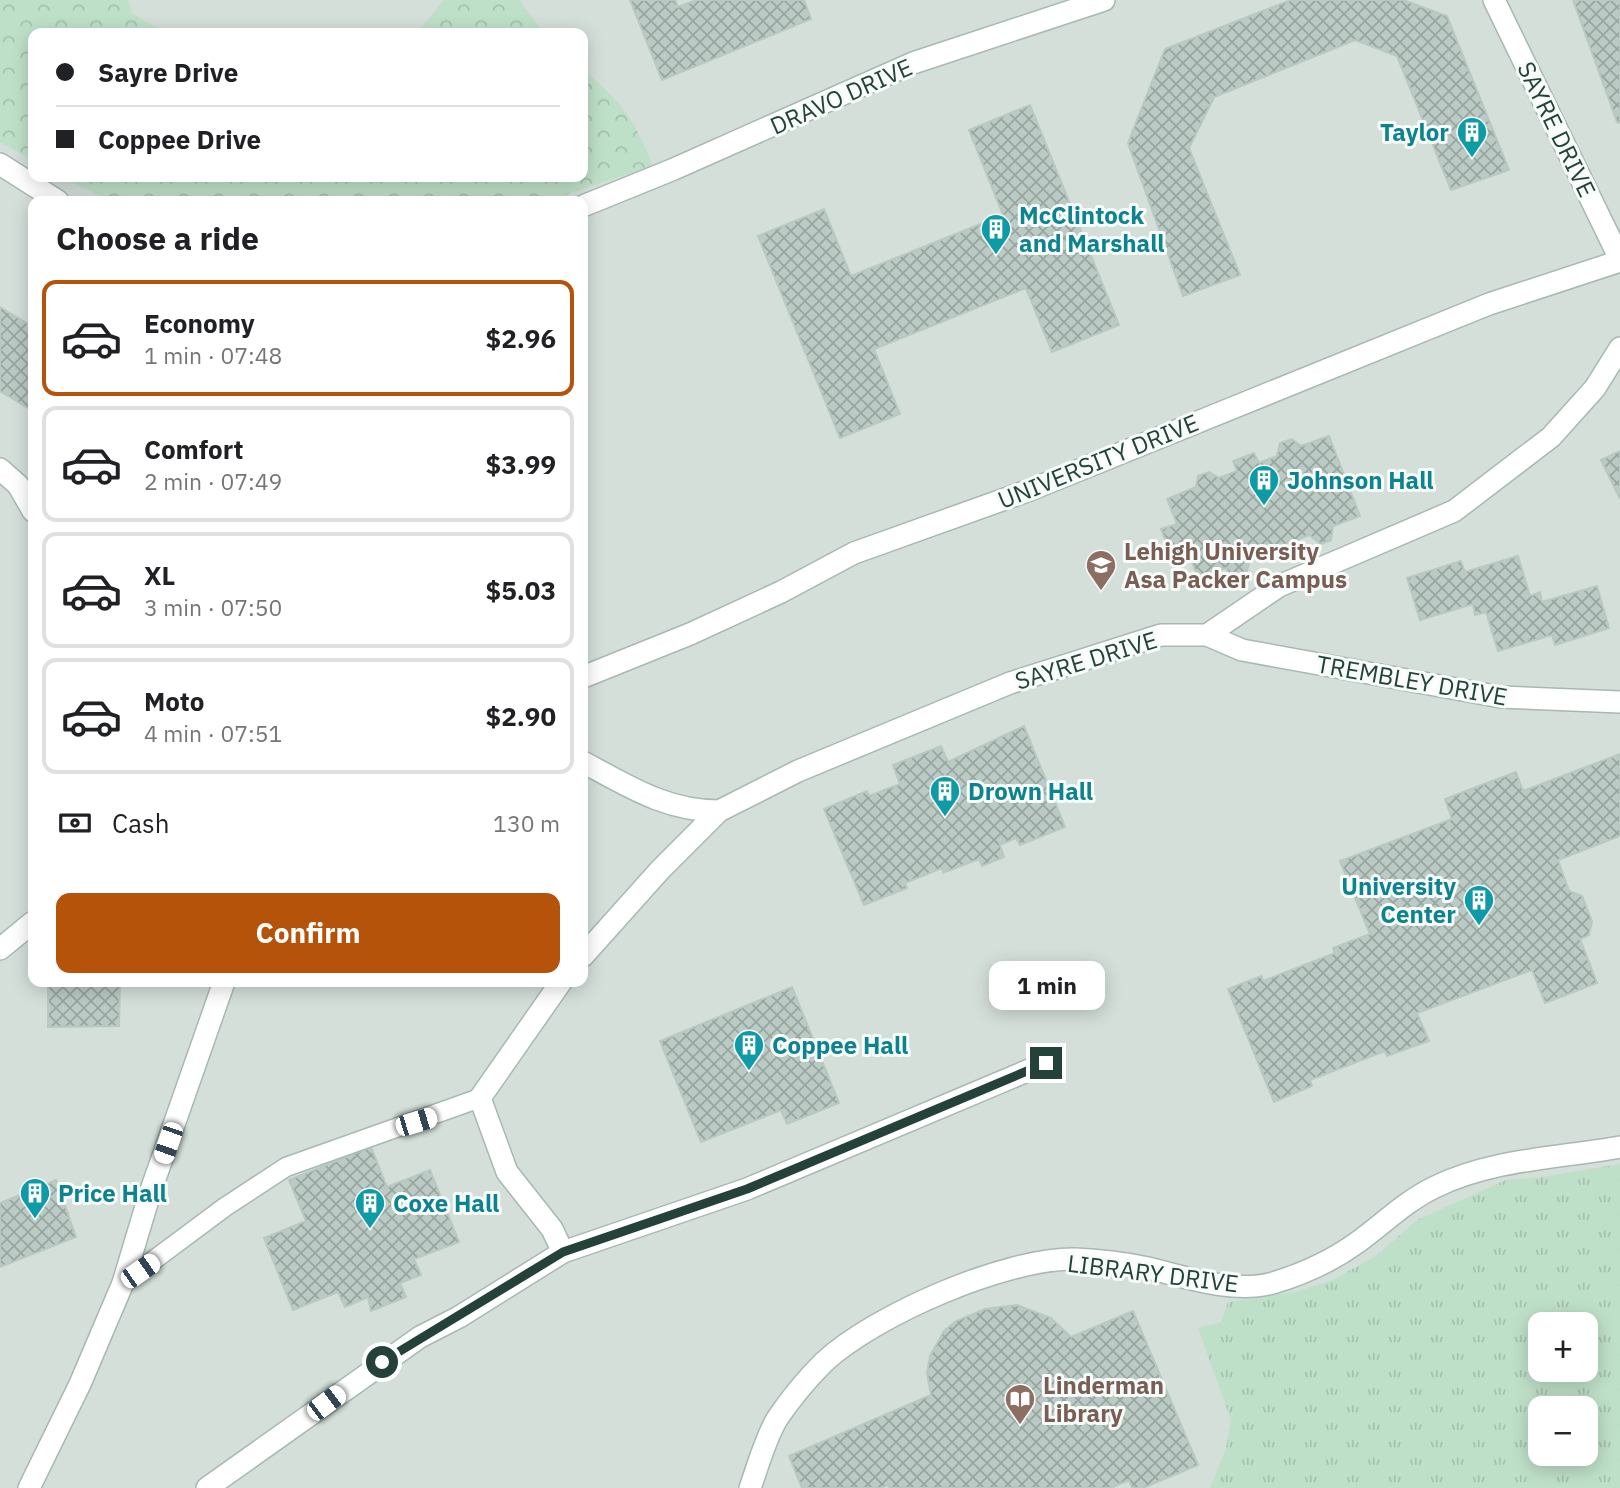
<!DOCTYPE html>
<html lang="en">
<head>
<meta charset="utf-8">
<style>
	body { margin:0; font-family:"IBM Plex Sans",sans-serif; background:#f6f6f6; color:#202124; height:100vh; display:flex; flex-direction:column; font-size:26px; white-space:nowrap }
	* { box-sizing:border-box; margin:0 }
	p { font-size:23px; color:#757577 }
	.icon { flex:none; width:38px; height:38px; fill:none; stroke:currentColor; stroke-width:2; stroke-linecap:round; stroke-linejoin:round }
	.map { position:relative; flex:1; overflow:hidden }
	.side { position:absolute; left:28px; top:196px; width:560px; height:791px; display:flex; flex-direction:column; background:#fff; border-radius:14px; box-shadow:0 4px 18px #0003 }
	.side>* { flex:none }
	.hud { position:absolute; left:28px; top:28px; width:560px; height:154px; border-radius:14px; box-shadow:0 4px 18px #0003; display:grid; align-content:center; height:154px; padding:0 28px; background:#fff }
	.buttons { position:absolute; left:1528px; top:1312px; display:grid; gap:14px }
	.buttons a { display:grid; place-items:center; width:70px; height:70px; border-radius:14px; background:#fff; box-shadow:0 4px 18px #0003; font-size:35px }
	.end { position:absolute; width:32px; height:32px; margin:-16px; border:9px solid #24423a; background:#fff; box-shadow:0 0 0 4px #fff }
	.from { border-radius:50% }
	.bubble { position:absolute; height:49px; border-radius:14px; background:#fff; box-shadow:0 4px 18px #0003; font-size:23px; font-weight:800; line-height:49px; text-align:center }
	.car { position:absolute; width:21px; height:42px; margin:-21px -10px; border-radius:9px; box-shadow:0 0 5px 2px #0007; background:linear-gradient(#fff 24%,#345 0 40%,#fff 0 76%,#345 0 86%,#fff 0) }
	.hud b { display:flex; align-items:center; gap:24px; height:66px; font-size:26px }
	.hud b+b { border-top:2px solid #e0e0e0 }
	.hud i { width:18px; height:18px; background:#202124 }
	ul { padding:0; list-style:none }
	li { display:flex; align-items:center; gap:21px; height:116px; margin:0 14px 10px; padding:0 14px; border:4px solid #e0e0e0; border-radius:14px }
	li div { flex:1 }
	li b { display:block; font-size:26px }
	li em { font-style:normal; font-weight:800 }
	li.current { border-color:#b45309 }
	li>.icon { width:63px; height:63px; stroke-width:1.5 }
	h2 { padding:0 28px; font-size:32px; line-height:84px }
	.pay { display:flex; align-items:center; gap:18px; height:77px; padding:0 28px; font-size:26px }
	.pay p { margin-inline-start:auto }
	.primary-button { display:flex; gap:14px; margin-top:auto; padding:14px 28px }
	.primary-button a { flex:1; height:80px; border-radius:14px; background:#b45309; color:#fff; font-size:28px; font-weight:800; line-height:80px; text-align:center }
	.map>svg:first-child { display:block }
	.built { fill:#d4dfda; fill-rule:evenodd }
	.grass { fill:url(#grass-tufts); fill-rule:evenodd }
	.forest { fill:url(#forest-crowns) }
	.building { fill:url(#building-cross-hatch); stroke:#b8c9c2; stroke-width:2 }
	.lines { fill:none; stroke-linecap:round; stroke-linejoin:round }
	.lane-casing { stroke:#a8b8b2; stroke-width:21 }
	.street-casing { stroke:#a8b8b2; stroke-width:24 }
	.lane { stroke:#fff; stroke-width:18 }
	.street { stroke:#fff; stroke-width:21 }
	.route { stroke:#24423a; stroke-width:9 }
	.labels { text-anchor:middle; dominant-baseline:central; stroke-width:6; stroke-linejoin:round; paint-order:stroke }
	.street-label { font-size:24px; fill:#24423a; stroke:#f7fbf9 }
	.culture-label { font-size:24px; font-weight:bold; fill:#0d838f; stroke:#f7fbf9; text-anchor:start }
	.education-label { font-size:24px; font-weight:bold; fill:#785e54; stroke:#f7fbf9; text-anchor:start }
</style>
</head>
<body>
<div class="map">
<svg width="1620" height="1488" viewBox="0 0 1620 1488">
	<defs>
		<pattern id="grass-tufts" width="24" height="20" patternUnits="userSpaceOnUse" patternTransform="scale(1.75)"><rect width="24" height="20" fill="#bfe0c8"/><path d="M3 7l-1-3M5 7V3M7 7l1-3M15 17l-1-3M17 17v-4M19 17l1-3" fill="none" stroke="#a4c1ad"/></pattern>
		<pattern id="forest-crowns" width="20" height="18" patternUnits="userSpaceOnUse" patternTransform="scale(1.75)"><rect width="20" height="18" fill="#bfe0c8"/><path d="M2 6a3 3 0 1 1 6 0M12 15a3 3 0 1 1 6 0" fill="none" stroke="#a4c1ad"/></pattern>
		<pattern id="building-cross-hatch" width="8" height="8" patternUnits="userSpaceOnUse" patternTransform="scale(1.75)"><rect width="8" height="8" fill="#bbcac4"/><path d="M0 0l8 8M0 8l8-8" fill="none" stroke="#98a6a0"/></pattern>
	</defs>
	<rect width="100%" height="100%" fill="#e6efeb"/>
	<path class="built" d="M0,0h1620v1488h-1620zM33,33h550v144h-550zM33,201h550v781h-550zM1540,1325h46v45h-46zM1540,1409h46v45h-46z"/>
	<path class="grass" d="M1620,1164v324h-410l16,-40 5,-28 -33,-92 23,-6 7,-20 67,-10 38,-12 44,-25 40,-35 89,-40 36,-3zM1540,1325h46v45h-46zM1540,1409h46v45h-46z"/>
	<path class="forest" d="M0,0h128l4,13 33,20h-132v127l-33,-18z
		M444,0h76l24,33h-127z
		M583,69c38,33 52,50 70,97l-106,35h-437l-48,-24h521z"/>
	<path class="building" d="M630,0h45l3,7 18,-7h108l7,19 -149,61z
		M1291,0h112l44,16 62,154 -58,20 -54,-134 -42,-16 -141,57 -25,51 51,127 -57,21 -55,-153 37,-94z
		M1573,0h47v123l-3,-1z
		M1030,105l89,220 -67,27 -26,-64 -152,61 26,65 -60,24 -82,-202 66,-27 27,67 152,-61 -34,-85z
		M0,307l33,20v84l-33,-20z
		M1329,436l31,80 -27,10 -2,14 -10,4 -12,-9 -59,24 -3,12 -10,4 -9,-3 -2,-4 -28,10 -9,-24 -16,5 -12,-30 16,-5 -10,-25 29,-12 2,-11 11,-4 10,6 18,-7 -4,-10 21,-8 5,10 18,-7 3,-13 12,-4 9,7z
		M1620,451v48l-19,-39z
		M1518,556l12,40 10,-4 2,10 55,-16 12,42 -54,17 -3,-10 -54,16 -12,-39 -11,3 -2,-11 -53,16 -13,-42 54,-17 4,11z
		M1024,726l41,101 -45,18 -4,-7 -16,7 4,12 -22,9 -3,-7 -36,14 -1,-5 -37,15 2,5 -43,17 -40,-96 43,-18 2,5 31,-12 -7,-19 48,-19 7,16z
		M1620,754v82l-62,24 11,31 13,5 10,25 -3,14 -9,4 17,44 -52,20 -13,-33 -115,43 12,28 -42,15 -2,-5 -75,29 2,6 -38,16 -46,-113 33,-13 2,5 72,-28 -2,-5 37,-14 -30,-73 112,-42 -7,-20 39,-15 32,-12 7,19z
		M48,982h72l-1,44 -71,1z
		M792,987l47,116 -52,21 -6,-14 -80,32 -41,-101z
		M371,1147l16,40 43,-17 29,72 -45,17 7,16 -21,8 6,14 -35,14 -3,-14 -23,10 -7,-15 -45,18 -29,-72 42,-17 -17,-41z
		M56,1180l20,57 -76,30v-64z
		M1017,1305l34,13 20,19 62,-26 65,154 -55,23h-11l-3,-8 -18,8h-222l-1,-3 -7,3h-79l-13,-32 142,-61 -4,-22 3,-17 14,-25 12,-10 29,-12z"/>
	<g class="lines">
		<g class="lane-casing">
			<path id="lane" d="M123,1283l102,-76 61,-40 194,-69"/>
		</g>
		<g class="street-casing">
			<path id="street" d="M1494,0l126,259
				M0,164l58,37
				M583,206l91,-37 239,-106 191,-63
				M0,469l18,16 15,26
				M1207,635l35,15 259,47 119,5
				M583,677l107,-43 91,-42 73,-39 176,-63 459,-186 131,-43
				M583,762c45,24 83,49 136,49
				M0,949l33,-27
				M583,956l77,-86 59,-59 79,-40 212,-88 151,-48h46l72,-49 175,-75 97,-74 44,-49 25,-40
				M561,982l-81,116 27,74 45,57 11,23
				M29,1488l51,-104 43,-101 27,-90 74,-211
				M207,1488l213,-151 39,-20 104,-65 184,-63 299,-126
				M750,1488c8,-22 15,-49 27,-69 12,-18 31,-41 47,-57 51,-47 181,-104 251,-103 23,1 50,4 73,9 38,9 85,26 125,15 30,-9 59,-22 85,-41 26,-19 48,-41 77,-55 58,-28 123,-29 185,-40"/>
		</g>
		<use href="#lane" class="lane"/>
		<use href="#street" class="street"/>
	</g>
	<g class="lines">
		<path class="route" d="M382,1362l181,-110 184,-63 299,-126"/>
	</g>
	<defs>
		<g id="building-pin" transform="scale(1.575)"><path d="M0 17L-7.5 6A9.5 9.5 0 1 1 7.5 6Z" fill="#0f9aa8" stroke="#f7fbf9"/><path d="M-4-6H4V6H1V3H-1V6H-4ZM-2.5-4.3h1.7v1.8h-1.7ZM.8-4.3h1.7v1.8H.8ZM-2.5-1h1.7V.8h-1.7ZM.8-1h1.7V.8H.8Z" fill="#fff"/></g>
		<g id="university-pin" transform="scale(1.575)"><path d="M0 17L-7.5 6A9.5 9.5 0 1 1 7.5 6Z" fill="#8d6e63" stroke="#f7fbf9"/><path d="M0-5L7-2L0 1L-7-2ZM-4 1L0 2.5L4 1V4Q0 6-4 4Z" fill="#fff"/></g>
		<g id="library-pin" transform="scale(1.575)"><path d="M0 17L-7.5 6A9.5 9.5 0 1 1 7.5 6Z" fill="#8d6e63" stroke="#f7fbf9"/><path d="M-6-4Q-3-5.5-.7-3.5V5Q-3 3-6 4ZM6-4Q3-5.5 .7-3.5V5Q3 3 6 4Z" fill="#fff"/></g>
	</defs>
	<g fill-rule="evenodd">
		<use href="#building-pin" x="1472" y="132"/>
		<use href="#building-pin" x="996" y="229"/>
		<use href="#building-pin" x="1264" y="480"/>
		<use href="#university-pin" x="1101" y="565"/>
		<use href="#building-pin" x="945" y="791"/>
		<use href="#building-pin" x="1479" y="900"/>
		<use href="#building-pin" x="749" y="1045"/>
		<use href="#building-pin" x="35" y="1193"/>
		<use href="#building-pin" x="370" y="1203"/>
		<use href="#library-pin" x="1020" y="1399"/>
	</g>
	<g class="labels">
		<g class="street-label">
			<text transform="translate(841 96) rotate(-24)">DRAVO DRIVE</text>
			<text transform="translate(1557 129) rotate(64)">SAYRE DRIVE</text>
			<text transform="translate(1098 461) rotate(-22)">UNIVERSITY DRIVE</text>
			<text transform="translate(1086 660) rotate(-17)">SAYRE DRIVE</text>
			<text transform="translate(1412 680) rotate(10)">TREMBLEY DRIVE</text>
			<text transform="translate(1153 1273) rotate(7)">LIBRARY DRIVE</text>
		</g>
		<g class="culture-label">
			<text x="1449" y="132" text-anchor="end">Taylor</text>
			<text x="1019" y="215">McClintock<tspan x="1019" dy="28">and Marshall</tspan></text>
			<text x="1287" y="480">Johnson Hall</text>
			<text x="968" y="791">Drown Hall</text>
			<text x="1456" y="886" text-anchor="end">University<tspan x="1456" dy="28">Center</tspan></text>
			<text x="772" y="1045">Coppee Hall</text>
			<text x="58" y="1193">Price Hall</text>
			<text x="393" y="1203">Coxe Hall</text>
		</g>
		<g class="education-label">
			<text x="1124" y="551">Lehigh University<tspan x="1124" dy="28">Asa Packer Campus</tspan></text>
			<text x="1043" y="1385">Linderman<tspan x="1043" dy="28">Library</tspan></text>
		</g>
	</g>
</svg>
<div class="buttons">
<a>+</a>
<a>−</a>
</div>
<i class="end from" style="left:382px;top:1362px"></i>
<i class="end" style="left:1046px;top:1063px"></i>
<div class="bubble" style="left:989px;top:961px;width:116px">1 min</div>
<i class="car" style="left:416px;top:1122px;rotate:73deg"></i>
<i class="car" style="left:168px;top:1143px;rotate:199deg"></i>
<i class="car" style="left:140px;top:1271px;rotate:55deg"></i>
<i class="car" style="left:326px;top:1403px;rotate:53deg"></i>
<div class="hud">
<b><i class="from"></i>Sayre Drive</b>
<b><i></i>Coppee Drive</b>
</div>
<section class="side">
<h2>Choose a ride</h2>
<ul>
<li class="current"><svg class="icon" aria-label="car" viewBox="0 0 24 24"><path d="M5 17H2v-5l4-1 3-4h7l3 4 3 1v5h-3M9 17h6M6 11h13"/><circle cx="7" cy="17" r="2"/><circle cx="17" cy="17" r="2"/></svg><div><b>Economy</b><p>1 min · 07:48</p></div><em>$2.96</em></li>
<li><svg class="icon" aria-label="car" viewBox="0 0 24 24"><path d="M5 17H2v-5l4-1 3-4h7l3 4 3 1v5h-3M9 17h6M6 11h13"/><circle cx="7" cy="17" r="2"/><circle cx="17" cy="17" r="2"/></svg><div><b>Comfort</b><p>2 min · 07:49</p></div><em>$3.99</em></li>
<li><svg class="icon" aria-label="car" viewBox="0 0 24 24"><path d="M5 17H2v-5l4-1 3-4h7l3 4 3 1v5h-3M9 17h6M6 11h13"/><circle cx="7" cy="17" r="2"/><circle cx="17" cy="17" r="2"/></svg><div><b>XL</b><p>3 min · 07:50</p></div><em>$5.03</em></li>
<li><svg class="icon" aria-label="car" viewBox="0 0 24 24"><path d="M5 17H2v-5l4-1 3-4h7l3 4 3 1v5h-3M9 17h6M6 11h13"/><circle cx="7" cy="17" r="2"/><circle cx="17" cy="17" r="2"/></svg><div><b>Moto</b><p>4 min · 07:51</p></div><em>$2.90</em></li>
</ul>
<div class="pay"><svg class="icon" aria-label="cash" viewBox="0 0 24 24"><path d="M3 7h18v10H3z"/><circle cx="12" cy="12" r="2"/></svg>Cash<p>130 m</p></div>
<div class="primary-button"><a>Confirm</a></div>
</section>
</div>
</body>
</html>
